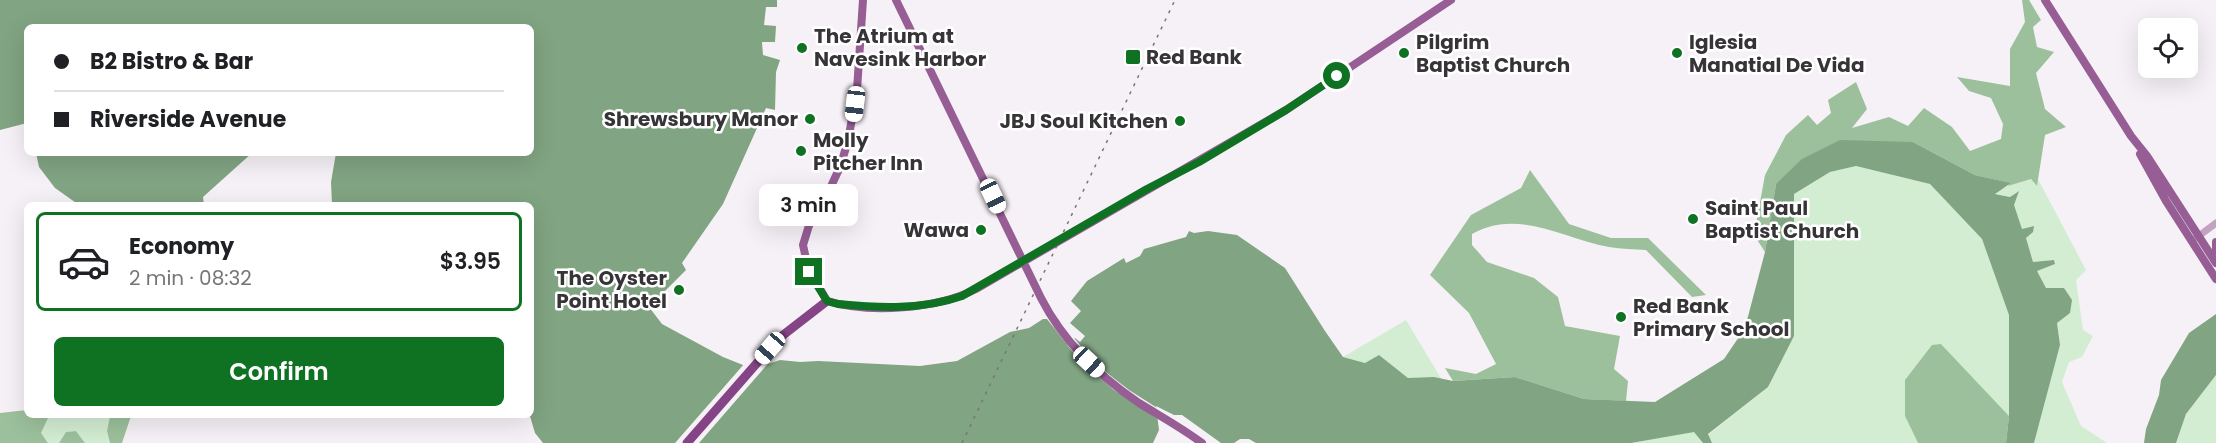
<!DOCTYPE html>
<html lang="en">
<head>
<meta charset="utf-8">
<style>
	body { margin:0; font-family:Poppins,sans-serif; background:#f2f2f2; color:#202124; height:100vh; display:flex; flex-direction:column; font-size:22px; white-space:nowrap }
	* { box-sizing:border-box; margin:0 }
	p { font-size:20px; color:#757577 }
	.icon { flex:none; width:33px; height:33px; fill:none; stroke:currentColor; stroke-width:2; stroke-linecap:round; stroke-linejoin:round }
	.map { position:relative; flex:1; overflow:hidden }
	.drawer { position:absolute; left:24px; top:202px; width:510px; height:216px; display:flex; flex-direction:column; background:#fff; border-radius:9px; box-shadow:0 6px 24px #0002 }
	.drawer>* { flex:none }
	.banner { position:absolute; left:24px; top:24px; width:510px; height:132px; border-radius:9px; box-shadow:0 6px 24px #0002; display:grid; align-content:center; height:132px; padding:0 30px; background:#fff }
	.tools { position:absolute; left:2138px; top:18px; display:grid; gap:12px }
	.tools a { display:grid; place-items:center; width:60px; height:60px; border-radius:9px; background:#fff; box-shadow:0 6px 24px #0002; font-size:30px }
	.end { position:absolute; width:27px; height:27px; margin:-14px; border:8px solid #0e7222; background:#fff; box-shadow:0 0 0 3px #fff }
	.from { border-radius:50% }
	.bubble { position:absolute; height:42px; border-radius:9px; background:#fff; box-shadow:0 6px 24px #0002; font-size:20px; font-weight:600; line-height:42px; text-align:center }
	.car { position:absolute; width:18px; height:36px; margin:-18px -9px; border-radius:8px; box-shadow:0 0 4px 2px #0007; background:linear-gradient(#fff 24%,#345 0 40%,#fff 0 76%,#345 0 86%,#fff 0) }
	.banner b { display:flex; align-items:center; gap:21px; height:57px; font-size:22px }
	.banner b+b { border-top:2px solid #e0e0e0 }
	.banner i { width:15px; height:15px; background:#202124 }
	ul { padding:10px 0 0; list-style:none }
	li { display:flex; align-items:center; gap:18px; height:99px; margin:0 12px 9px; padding:0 18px; border:3px solid #e0e0e0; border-radius:9px }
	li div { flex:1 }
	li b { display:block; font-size:22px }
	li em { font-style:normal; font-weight:600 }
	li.current { border-color:#0e7222 }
	li>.icon { width:54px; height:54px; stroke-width:1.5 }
	.primary-button { display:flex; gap:12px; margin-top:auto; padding:12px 30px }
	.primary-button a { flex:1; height:69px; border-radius:9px; background:#0e7222; color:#fff; font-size:24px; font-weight:600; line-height:69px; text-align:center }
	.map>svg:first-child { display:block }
	.green { fill:#d2edd2 }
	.forest { fill:#9cc09c }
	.water { fill:#81a482 }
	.pier { fill:#f6f1f6 }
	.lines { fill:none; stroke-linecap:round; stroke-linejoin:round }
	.minor { stroke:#c2a3c1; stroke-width:7 }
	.major { stroke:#965e95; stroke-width:8 }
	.highway { stroke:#854485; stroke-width:9 }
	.rail { stroke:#787578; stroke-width:1.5; stroke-dasharray:3 6; stroke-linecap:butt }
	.route { stroke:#0e7222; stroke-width:8 }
	.poi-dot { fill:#0e7222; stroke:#fff; stroke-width:2 }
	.labels { text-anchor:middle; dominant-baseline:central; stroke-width:5; stroke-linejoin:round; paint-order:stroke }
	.poi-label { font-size:20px; font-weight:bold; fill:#363436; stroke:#fff; text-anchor:start }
</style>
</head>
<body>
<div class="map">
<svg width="2216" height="443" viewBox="0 0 2216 443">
	<rect width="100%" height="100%" fill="#f6f1f6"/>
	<path class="green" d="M1856,166l74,18 52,55 27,76v101l-68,-72 -36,72 13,27h-206l-4,-8 60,-48 26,-51v-142l36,-22z
		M2031,179l6,7 1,-7 48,91 -10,10 7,50 10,6 -11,21 -13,5 -7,20 19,44 26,17h-73l26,-98 -3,-22 -11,-35 -9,-17 18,-7 -1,-4 -21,2 -7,-24 7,-12 -11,3 -9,-25 5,-13 -8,6 -16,-4 14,-7z
		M1406,320l36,60 -8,-2h-26l-29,-23 -14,8 -22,-6z
		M2216,375v68h-40l10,-29z
		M49,416h61l-3,15 3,12h-25l-9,-12 -10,1 -7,11h-11l-7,-10z
		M1695,432l8,11h-72l55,-11z"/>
	<path class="forest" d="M2022,0h7l12,20 -8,7 4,20 17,5 -18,21 9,36 21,18 -21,8 -8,51 -6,-7 -23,7 2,-3 -35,-8 -62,-33 -137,42 -11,68 -11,-17 11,-60 21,-40 22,-20 9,10 14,-12 -3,-13 28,-18 11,27 -15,19 37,-11 19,9 16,-18 28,19 18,24 31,-12 2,-15 -12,-26 -22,-7 -12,-14 53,9v-37l15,-27z
		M1530,170l39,54 42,14h37l58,57 -14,2 -46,-47c-12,-1 -25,-1 -37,-3 -47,-9 -91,-39 -137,-13v11l15,17 47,16 24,19 7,29 55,10 -6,33 14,12 -2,20 -42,-2 -69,-22 -62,4 -8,-13 31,6 20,-10 -27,-51 -39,-38 41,-60 50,-27z
		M1941,344l68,72 -3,27h-88l-13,-27v-36l27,-35z
		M27,410v6h22l-8,17 7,10h-48v-30z
		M110,416h21l-9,27h-12l-3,-12z
		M76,431l9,12h-26l7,-11z"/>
	<path class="water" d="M0,0h777v7h-11l-2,18 12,1 -1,16h-13l1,13 17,5 -4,12 -1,38 -9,-2 -43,96 -41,59 4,7 -37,37 13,17 61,33 30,12 27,-9 20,2 18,-1 102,5 37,-5 53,-29 19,-4 14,-9h15l15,20 2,-1 5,4 5,-6 -15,-13 11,-12 -10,-10 16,-20 37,-23 2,5 14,-7 4,-7 42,-12 3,-6 5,2 14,-2 29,4 48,33 40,63 18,26 22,6 14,-8 29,23 26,-1 19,4 62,-4 69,22 71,3 69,-43 21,-31 20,-76 11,-68 26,-25 38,-19 73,2 62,33 36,8 -16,11 15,3 9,-6 -5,14 8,24 12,-3 -1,6 -7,6 7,24 21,-2 1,4 -18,7 9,17h18l8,12 -2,13 -13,10 3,22 -26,98h-28l3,-27v-101l-27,-76 -52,-55 -74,-18 -26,6 -36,22v142l-26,51 -60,47 4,9h-9l-9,-11 -63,11h-375l-7,-4h-9l-6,4h-13l-39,-28h-8l-18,-9 3,24 -6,13h-610l-8,-10 -5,-17 1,-210 -199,-1 -1,-23 5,-29h195v-126h-504v96l-27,7z
		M36,153h216l-49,44 1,8h-125l-24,-17 -16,-21z
		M2216,314v61l-30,39 -10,29h-32l2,-14 13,-34 2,-15 28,-47z"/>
	<path class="pier" d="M1047,319h11l27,32 22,22 22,17 44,28 -14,-7 2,10 -47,-31 -34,-29z
		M772,359l-73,84h-24l70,-80 8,3z"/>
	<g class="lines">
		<path class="minor" d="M2196,238l20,-15"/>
		<path class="major" d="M863,0l-6,90 -9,51 -8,26 -13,28 -16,24 -8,26 5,23 19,33c43,13 110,8 149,-12l310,-179 165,-110
			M896,0l145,298c22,43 58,78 98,105 21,13 43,25 63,40
			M2045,0l86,136 16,20 69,107
			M2140,154l26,47 50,78
			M2216,242v9"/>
		<path class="highway" d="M687,443l91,-104 49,-38"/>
		<path class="rail" d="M962,443l213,-443"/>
	</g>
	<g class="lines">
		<path class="route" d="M809,272l18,29 11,3c41,4 84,6 124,-8l185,-107 52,-27 87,-52 51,-34"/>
	</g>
	<g class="poi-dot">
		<circle cx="802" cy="48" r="6"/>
		<circle cx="1404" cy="53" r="6"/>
		<circle cx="1677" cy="53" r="6"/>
		<rect x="1125" y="49" width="16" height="16" rx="3"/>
		<circle cx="810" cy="119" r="6"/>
		<circle cx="1180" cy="121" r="6"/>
		<circle cx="801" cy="151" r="6"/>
		<circle cx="1693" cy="219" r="6"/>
		<circle cx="981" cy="230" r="6"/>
		<circle cx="679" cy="290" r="6"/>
		<circle cx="1621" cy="317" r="6"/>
	</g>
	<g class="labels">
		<g class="poi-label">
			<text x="814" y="36">The Atrium at<tspan x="814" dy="23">Navesink Harbor</tspan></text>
			<text x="1416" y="42">Pilgrim<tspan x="1416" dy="23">Baptist Church</tspan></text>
			<text x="1689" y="42">Iglesia<tspan x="1689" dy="23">Manatial De Vida</tspan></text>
			<text x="1146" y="57">Red Bank</text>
			<text x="798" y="119" text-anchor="end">Shrewsbury Manor</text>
			<text x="1168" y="121" text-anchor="end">JBJ Soul Kitchen</text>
			<text x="813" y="140">Molly<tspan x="813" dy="23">Pitcher Inn</tspan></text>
			<text x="1705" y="208">Saint Paul<tspan x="1705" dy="23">Baptist Church</tspan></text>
			<text x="969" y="230" text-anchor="end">Wawa</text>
			<text x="667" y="278" text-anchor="end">The Oyster<tspan x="667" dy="23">Point Hotel</tspan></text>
			<text x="1633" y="306">Red Bank<tspan x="1633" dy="23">Primary School</tspan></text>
		</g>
	</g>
</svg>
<div class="tools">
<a><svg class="icon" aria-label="locate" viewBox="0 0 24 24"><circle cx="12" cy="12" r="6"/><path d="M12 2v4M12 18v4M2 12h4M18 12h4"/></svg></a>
</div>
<i class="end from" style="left:1337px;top:76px"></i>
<i class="end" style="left:809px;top:272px"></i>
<div class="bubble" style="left:759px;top:184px;width:99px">3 min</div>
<i class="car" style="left:855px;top:104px;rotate:187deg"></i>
<i class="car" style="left:993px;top:196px;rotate:155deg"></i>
<i class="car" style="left:770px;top:348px;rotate:221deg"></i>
<i class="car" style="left:1089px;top:362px;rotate:133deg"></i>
<div class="banner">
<b><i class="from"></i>B2 Bistro &amp; Bar</b>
<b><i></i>Riverside Avenue</b>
</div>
<section class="drawer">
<ul>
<li class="current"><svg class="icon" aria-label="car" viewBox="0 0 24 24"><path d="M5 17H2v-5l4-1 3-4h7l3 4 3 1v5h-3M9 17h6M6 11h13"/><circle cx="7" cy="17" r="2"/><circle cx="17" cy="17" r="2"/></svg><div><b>Economy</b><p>2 min · 08:32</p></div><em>$3.95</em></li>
</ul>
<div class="primary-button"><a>Confirm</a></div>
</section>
</div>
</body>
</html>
